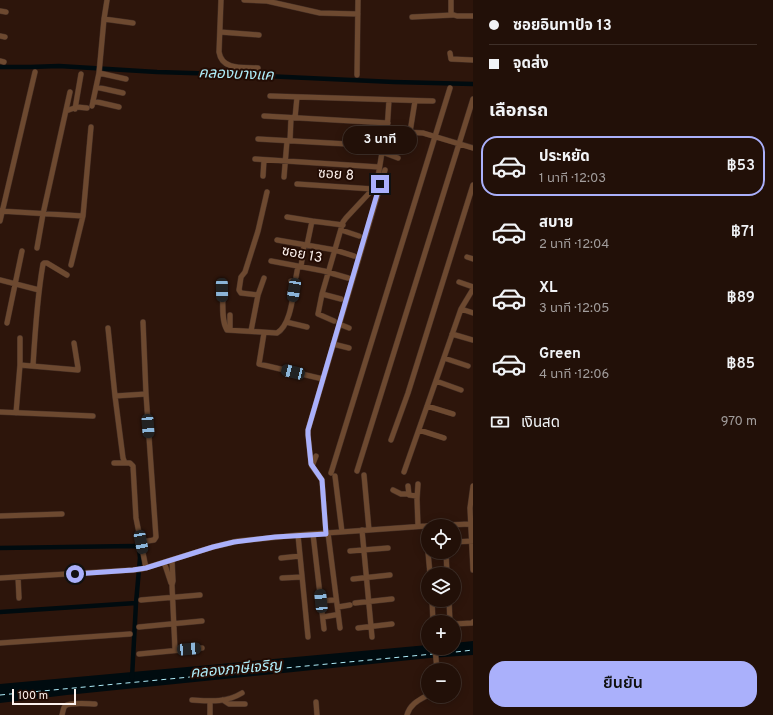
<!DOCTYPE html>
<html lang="th">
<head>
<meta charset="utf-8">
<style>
	body { margin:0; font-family:Overpass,"Noto Sans Thai",sans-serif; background:#2a1912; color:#f1f3f6; height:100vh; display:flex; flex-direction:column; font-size:15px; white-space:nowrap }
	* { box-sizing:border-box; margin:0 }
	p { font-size:13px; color:#a29d9c }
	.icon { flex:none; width:22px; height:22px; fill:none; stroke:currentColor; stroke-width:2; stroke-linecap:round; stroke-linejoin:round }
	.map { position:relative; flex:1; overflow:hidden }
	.side { display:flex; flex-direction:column; background:#221008; width:300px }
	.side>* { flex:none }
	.top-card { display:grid; align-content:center; height:88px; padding:0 16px; background:#221008 }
	.controls { position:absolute; left:421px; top:519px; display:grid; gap:8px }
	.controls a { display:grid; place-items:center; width:40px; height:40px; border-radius:50%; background:#221008; box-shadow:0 2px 10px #0003,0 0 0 1px #3f3029; font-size:20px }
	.scale { position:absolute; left:12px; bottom:10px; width:64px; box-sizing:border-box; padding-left:4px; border:2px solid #fdf2ee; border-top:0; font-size:11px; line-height:14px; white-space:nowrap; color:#fdf2ee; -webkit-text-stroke:3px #230c04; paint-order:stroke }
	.end { position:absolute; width:18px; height:18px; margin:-9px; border:5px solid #aab0fb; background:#111; box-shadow:0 0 0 2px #111 }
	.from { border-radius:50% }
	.bubble { position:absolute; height:28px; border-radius:14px; background:#221008; box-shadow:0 2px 10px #0003,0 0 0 1px #3f3029; font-size:13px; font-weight:600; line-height:28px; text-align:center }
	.car { position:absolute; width:12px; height:24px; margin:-12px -6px; border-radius:5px; box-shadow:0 0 3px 1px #0007; background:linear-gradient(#222 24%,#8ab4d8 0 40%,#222 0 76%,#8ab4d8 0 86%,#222 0) }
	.top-card b { display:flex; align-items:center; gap:14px; height:38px; font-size:15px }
	.top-card b+b { border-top:1px solid #3f3029 }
	.top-card i { width:10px; height:10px; background:#f1f3f6 }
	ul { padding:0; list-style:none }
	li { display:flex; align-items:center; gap:12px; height:60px; margin:0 8px 6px; padding:0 8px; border:2px solid transparent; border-radius:16px }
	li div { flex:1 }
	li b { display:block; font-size:15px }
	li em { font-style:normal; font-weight:600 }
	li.current { border-color:#aab0fb }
	li>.icon { width:36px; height:36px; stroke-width:1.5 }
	h2 { padding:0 16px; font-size:18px; line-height:48px }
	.pay { display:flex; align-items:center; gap:10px; height:44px; padding:0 16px; font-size:15px }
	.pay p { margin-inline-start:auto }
	.cta { display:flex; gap:8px; margin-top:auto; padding:8px 16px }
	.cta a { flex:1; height:46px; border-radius:16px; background:#aab0fb; color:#111; font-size:16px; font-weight:600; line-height:46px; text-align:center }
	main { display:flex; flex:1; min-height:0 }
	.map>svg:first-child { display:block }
	.water { fill:#000b0f }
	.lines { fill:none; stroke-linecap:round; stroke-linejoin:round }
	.canal { stroke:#000b0f; stroke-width:4.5 }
	.ferry { stroke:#aeecf9; stroke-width:1; stroke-dasharray:5 4; stroke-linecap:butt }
	.minor-casing { stroke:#463026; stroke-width:6 }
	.minor { stroke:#6d4930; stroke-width:5 }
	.route { stroke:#aab0fb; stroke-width:5 }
	.labels { text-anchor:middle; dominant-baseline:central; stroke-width:4; stroke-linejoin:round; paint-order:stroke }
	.street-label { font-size:14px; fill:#fdf2ee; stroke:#230c04 }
	.water-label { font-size:15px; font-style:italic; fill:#aeecf9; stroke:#230c04 }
</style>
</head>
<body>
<main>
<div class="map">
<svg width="473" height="715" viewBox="0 0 473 715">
	<rect width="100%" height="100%" fill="#2d150b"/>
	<path class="water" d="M473,641v14l-43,3 -363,37 -67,8v-19l428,-39v3h26v-5z"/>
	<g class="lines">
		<path class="canal" d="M0,67h30l29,-1 98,6 65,2 172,8 79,2
			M0,548l134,-2 5,1 1,11 -4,45 -4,75
			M0,612l136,-9"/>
		<path class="ferry" d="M438,654l35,-4
			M0,695l433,-41"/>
		<g class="minor-casing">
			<path id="minor" d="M221,0l-2,52c3,19 25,15 39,16
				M244,0l23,1 53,12 38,1
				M451,0v14l6,2h16
				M0,11l6,1
				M412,17l41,-2
				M104,19l29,4
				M220,32l39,3
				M0,36l5,1
				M450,53l1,6 22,1
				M0,61l4,1
				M99,73l27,6
				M357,75l1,-75
				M96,87l27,6
				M270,96l163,5
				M93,101l26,6
				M92,106l7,-33 5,-54 3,-19
				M75,109l6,-35
				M66,111l11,-4 10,1
				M264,116l124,7
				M295,118l2,-21
				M387,131l36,2 50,15
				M410,132l5,-31
				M258,139l125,7
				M290,141l1,-23
				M382,152l16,6
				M255,159l124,8
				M263,176l1,-16
				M284,177l3,-36
				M297,184l76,5
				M0,211l83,5
				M287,217l25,4 31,4
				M0,221l35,-149
				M341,230l18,6
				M277,240l58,10 19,6
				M307,245l5,-24
				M37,248l6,-34 27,-122
				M467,257l6,2
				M271,261l53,10 24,7
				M71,265l12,-49 8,-89
				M301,267l3,-22
				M296,277l2,-11
				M0,280l39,10
				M459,282l14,5
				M223,290c0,11 -2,31 4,40l50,3c12,-7 15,-30 17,-43l-1,-4 -2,-5
				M322,294l19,5
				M258,295l-17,-2 -2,-3 2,-13 4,-5 13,-41 9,-39
				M461,309l12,4
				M334,321l-16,-7 4,-20 21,-72 3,-4 27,-29 5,-12 5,-31 4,-15 2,-31
				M143,322l3,72
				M286,322l21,5
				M7,323l15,-72
				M339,324l10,4
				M108,328l7,68 8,62 2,5h5l3,3 3,52 10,50
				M230,330v-15
				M251,331l7,-36 6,-17
				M264,333l-5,31 64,15
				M452,334l21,6
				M333,344l16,4
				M444,358l24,8
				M20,365l58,5v-2l-4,-25
				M33,366c2,-34 4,-68 10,-102l1,-1h3l20,12
				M436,381l25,9
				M115,396l31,-2 10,143 -2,3 -13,2
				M427,406l26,8
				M0,412l93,4
				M16,413l4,-48v-27
				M419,430l25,8
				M391,440l17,-47 65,-208
				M114,463h11
				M312,466l4,-10
				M357,471l116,-372
				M404,472l57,-163 12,-20
				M331,473l119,-385
				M364,475l5,55
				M335,476l7,56
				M418,484l-1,15 1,27
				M408,486l1,9 8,1
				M473,486l-3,22 3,62
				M393,490l8,4h7
				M0,516l62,-2
				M426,526l2,25
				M362,530l10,107
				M328,533l12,95
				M313,534l11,95
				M326,534l-4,-54 -10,-14 -1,-3 -3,-28v-5l77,-260
				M298,535l10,102
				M454,542l19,-1
				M350,551l38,-3
				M428,552l2,22
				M446,552l1,22
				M281,558l19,-2
				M172,560l1,21 -1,4 3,65
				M164,562l7,21
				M18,577l1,21
				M0,578l133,-8 9,-1 71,-22 25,-6 60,-6 128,-9 44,-2
				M282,578l20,-1
				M353,579l37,-4
				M141,600l59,-5
				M432,600l1,22
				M449,600l1,22
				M321,601l13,-1
				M355,603l37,-4
				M338,607l12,-2
				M323,617l12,-2
				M454,624l18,-1 1,-1
				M139,627l63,-6
				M358,628l34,-4
				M0,643l130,-9
				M435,648l2,22
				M139,654l63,-6
				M192,700c17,1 34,3 50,-7
				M223,700l6,4h16
				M210,701v14
				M316,702l1,13
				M62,715c1,-3 1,-7 3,-9 5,-4 24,-2 30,-2
				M407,715c3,-11 12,-15 21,-20"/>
		</g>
		<use href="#minor" class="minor"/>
	</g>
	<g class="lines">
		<path class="route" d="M75,574l58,-4 13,-2 67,-21 21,-5 41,-5 51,-3 -4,-54 -11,-16 -3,-29v-5l72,-246"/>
	</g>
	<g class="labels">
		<g class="street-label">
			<text transform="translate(336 175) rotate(4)">ซอย 8</text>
			<text transform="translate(302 255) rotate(11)">ซอย 13</text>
		</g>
		<g class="water-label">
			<text transform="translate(236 75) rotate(2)">คลองบางแค</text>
			<text transform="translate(236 670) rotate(-5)">คลองภาษีเจริญ</text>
		</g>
	</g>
</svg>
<div class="controls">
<a><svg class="icon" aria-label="locate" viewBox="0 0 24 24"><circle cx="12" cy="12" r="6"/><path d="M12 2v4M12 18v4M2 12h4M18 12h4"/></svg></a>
<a><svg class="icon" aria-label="layers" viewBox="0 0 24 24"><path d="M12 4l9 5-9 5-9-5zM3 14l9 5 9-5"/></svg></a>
<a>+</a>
<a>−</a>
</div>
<div class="scale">100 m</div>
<i class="end from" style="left:75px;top:574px"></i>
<i class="end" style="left:380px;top:184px"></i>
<div class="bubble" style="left:343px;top:126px;width:74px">3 นาที</div>
<i class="car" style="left:222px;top:290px;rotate:179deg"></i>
<i class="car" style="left:294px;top:290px;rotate:189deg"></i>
<i class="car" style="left:293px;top:372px;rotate:284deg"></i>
<i class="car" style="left:148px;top:426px;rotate:176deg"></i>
<i class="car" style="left:141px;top:542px;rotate:169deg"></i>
<i class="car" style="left:321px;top:601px;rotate:354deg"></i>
<i class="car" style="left:189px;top:649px;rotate:85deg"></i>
</div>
<section class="side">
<div class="top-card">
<b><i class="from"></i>ซอยอินทาปัจ 13</b>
<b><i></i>จุดส่ง</b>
</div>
<h2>เลือกรถ</h2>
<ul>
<li class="current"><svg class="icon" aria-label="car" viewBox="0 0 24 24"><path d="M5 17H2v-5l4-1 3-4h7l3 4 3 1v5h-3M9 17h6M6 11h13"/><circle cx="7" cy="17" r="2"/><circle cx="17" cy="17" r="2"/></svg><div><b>ประหยัด</b><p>1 นาที · 12:03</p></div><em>฿53</em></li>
<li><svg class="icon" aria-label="car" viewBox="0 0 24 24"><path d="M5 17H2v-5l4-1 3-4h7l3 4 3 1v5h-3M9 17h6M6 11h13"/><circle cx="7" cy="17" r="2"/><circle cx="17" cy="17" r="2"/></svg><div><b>สบาย</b><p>2 นาที · 12:04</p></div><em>฿71</em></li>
<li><svg class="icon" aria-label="car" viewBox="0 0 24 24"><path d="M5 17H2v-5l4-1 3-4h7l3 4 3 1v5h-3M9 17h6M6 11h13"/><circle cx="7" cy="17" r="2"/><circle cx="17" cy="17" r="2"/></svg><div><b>XL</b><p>3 นาที · 12:05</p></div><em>฿89</em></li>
<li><svg class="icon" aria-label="car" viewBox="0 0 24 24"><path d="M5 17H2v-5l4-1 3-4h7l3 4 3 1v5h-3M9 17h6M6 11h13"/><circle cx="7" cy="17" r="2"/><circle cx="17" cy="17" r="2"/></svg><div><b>Green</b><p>4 นาที · 12:06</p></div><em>฿85</em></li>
</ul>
<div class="pay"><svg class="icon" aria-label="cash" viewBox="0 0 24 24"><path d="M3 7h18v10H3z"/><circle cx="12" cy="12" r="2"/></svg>เงินสด<p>970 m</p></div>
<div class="cta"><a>ยืนยัน</a></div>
</section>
</main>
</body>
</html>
